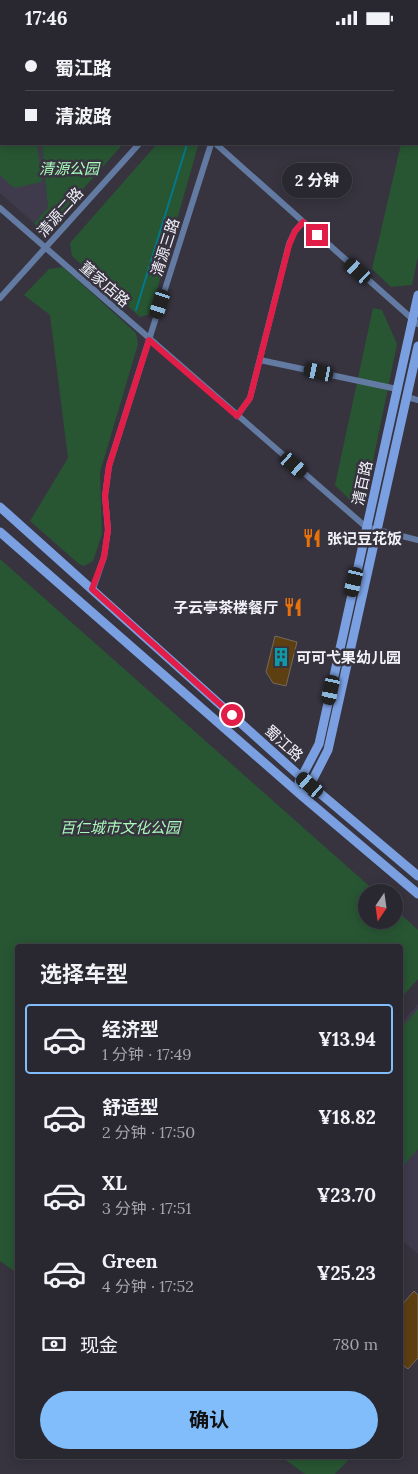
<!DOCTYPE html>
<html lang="zh">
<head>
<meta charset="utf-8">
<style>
	body { margin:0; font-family:Lora,"Noto Sans SC",serif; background:#35333c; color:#f1f3f6; height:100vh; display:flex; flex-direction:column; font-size:19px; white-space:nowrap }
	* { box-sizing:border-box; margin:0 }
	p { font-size:16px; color:#a5a5ab }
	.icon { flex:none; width:28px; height:28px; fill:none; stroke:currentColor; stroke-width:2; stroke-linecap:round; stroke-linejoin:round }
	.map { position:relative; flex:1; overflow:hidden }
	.drawer { position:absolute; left:15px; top:909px; width:388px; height:515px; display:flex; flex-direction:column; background:#292730; border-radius:5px; box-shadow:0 2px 12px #0003,0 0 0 1px #45444c }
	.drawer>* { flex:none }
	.top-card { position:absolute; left:0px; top:0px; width:419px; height:110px; box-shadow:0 2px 12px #0003,0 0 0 1px #45444c; display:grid; align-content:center; height:110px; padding:0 25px; background:#292730 }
	.needle { width:32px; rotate:193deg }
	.tools { position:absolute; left:358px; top:849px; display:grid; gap:10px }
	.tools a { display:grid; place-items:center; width:45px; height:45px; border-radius:50%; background:#292730; box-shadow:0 2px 12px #0003,0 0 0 1px #45444c; font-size:25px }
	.end { position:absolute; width:22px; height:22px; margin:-11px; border:6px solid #e11d48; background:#fff; box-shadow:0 0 0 2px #fff }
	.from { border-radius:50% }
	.bubble { position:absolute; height:35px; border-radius:18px; background:#292730; box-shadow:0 2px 12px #0003,0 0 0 1px #45444c; font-size:16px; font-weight:700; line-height:35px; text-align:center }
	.car { position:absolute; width:15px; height:30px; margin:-15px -8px; border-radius:6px; box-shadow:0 0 4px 1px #0007; background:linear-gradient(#222 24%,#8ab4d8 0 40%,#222 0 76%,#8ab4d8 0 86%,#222 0) }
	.top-card b { display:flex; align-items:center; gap:18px; height:48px; font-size:19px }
	.top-card b+b { border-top:1px solid #45444c }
	.top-card i { width:12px; height:12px; background:#f1f3f6 }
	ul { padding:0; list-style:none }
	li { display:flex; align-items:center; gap:15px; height:70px; margin:0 10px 8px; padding:0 15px; border:2px solid transparent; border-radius:5px }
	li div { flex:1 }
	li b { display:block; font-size:19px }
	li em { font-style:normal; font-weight:700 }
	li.on { border-color:#80bdfa }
	li>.icon { width:45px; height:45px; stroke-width:1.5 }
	h2 { padding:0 25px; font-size:22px; line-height:60px }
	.pay { display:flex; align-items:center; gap:12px; height:55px; padding:0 25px; font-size:19px }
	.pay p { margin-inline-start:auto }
	.action { display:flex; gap:10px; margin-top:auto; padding:10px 25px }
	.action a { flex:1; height:58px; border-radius:30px; background:#80bdfa; color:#111; font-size:20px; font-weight:700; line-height:58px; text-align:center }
	.status { display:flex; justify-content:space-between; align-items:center; height:35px; padding:0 25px; background:#292730; direction:ltr }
	.status svg { height:14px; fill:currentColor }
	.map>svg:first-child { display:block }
	.built { fill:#3f3b4d }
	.green { fill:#285633 }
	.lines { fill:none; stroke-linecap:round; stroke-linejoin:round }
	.stream { stroke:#02798b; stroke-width:2 }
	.building { fill:#5e3f11; stroke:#736a5e }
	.street { stroke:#637ba3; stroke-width:6 }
	.secondary { stroke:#7ba0e1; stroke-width:9 }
	.route { stroke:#e11d48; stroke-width:6 }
	.labels { text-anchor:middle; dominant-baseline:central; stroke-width:5; stroke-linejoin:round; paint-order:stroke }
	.park-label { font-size:15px; font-style:italic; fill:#a8fcb9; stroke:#373440 }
	.street-label { font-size:15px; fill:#f3f2fa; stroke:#373440 }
	.poi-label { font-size:15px; font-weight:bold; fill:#f3f2fa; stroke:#373440; text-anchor:start }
</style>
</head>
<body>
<div class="status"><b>17:46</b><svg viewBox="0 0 49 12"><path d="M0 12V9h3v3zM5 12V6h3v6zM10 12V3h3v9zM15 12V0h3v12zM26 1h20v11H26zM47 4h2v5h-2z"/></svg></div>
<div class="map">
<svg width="418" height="1439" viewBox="0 0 418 1439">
	<rect width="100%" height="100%" fill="#373440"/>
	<path class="built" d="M0,19l1,90h41l6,64 -14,15 -34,-30z
		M418,969v250l-18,-15v-214z"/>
	<path class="green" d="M418,35v186l-6,29 -21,2 -19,-18 29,-125h17z
		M0,62l1,47h36l5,38 -28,6 -14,-13z
		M42,109h81l-71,80 -9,3 -8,-2 -1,-2 14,-15z
		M160,109h37l1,2 -48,168 -10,3 -68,-61 -2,-13 86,-98z
		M63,232l73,66 2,11 -38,128 2,62 -9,27 -9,5 -5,-2 -49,-43 38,-63 -18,-143 -26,-20 25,-26z
		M373,273l9,2 15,34 -30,146 -15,12 -17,-17z
		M0,524l376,333 -10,1v27h28v-12l24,22v49l-18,20v-53h-382l-1,327 -17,-12z
		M418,974v140l-18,20v-139z
		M280,1421h72l-17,18h-30z"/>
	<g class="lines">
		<path class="stream" d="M136,275l51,-166"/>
	</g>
	<path class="building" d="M275,601l22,6 -11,44 -13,-3 -7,-11z
		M414,1256l4,4v63l-10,11 -8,-6v-56z"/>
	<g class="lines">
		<path class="street" d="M94,0l1,1
			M195,1v-1
			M216,109l202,180
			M0,173l366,319 52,13
			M0,263l139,-154
			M260,325l137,29
			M407,362l11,3
			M237,381l13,-18 39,-154 6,-13 8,-9
			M93,554l11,-32 4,-27 -3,-34 4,-30 102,-322"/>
		<path class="secondary" d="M0,472l302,271 116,98
			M0,497l301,263 117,99
			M299,747l20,-38 99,-449
			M301,760l9,-10 18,-35 90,-404"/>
	</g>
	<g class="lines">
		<path class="route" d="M232,680l-140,-126 12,-32 4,-27 -3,-34 4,-30 40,-126 88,76 13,-18 39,-153 6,-14 8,-9 14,13"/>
	</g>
	<defs>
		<g id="restaurant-bare" transform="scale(1.5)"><path d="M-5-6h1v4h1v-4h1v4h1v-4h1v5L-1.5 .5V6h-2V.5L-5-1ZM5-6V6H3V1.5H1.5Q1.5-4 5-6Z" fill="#e8710a" stroke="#373440" stroke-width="2.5" paint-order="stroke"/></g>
		<g id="building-bare" transform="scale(1.5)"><path d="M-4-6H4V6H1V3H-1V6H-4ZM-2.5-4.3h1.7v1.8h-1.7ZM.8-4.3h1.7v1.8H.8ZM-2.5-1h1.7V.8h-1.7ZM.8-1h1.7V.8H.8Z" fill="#0f9aa8" stroke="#373440" stroke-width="2.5" paint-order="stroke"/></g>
	</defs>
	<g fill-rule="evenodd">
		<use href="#restaurant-bare" x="312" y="503"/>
		<use href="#restaurant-bare" x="293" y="572"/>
		<use href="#building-bare" x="281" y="622"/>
	</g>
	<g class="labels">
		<g class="park-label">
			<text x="69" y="133">清源公园</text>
			<text x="120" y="792">百仁城市文化公园</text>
		</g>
		<g class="street-label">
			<text transform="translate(60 177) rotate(-48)">清源二路</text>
			<text transform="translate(165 212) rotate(-72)">清源三路</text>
			<text transform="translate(105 249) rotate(41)">董家店路</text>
			<text transform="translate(362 448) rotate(-78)">清百路</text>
			<text transform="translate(284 708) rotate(42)">蜀江路</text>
		</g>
		<g class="poi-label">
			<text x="327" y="503">张记豆花饭</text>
			<text x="278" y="572" text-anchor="end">子云亭茶楼餐厅</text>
			<text x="296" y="622">可可弋果幼儿园</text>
		</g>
	</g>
</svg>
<div class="tools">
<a><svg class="needle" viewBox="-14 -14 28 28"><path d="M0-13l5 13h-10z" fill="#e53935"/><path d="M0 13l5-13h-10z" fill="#a5a5ab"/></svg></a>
</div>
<i class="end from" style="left:232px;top:680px"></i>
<i class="end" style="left:317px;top:200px"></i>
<div class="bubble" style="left:282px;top:128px;width:70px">2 分钟</div>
<i class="car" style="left:358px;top:236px;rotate:312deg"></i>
<i class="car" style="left:160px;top:269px;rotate:198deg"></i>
<i class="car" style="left:319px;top:337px;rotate:282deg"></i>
<i class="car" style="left:294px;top:430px;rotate:131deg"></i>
<i class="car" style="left:354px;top:547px;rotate:193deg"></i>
<i class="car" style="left:331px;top:655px;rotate:192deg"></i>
<i class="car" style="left:310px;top:750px;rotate:311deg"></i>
<div class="top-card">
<b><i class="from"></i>蜀江路</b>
<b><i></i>清波路</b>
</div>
<section class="drawer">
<h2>选择车型</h2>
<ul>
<li class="on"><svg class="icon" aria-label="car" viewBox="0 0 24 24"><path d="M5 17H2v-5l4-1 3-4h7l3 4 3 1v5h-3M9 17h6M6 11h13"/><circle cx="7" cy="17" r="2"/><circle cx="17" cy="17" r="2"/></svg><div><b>经济型</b><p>1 分钟 · 17:49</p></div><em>¥13.94</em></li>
<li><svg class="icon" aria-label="car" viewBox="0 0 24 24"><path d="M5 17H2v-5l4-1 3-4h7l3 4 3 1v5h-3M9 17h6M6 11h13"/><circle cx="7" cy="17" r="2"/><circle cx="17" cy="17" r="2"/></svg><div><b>舒适型</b><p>2 分钟 · 17:50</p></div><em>¥18.82</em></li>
<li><svg class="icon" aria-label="car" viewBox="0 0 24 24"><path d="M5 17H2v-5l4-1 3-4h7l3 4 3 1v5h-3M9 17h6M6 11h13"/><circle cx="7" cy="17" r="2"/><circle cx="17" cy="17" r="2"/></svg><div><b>XL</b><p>3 分钟 · 17:51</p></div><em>¥23.70</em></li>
<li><svg class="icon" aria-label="car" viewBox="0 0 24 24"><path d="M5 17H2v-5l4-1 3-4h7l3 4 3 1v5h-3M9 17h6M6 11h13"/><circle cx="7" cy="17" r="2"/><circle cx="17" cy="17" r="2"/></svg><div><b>Green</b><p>4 分钟 · 17:52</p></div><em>¥25.23</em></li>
</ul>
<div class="pay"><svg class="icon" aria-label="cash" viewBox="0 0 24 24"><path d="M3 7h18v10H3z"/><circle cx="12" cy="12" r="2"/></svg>现金<p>780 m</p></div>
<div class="action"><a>确认</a></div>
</section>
</div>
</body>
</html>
